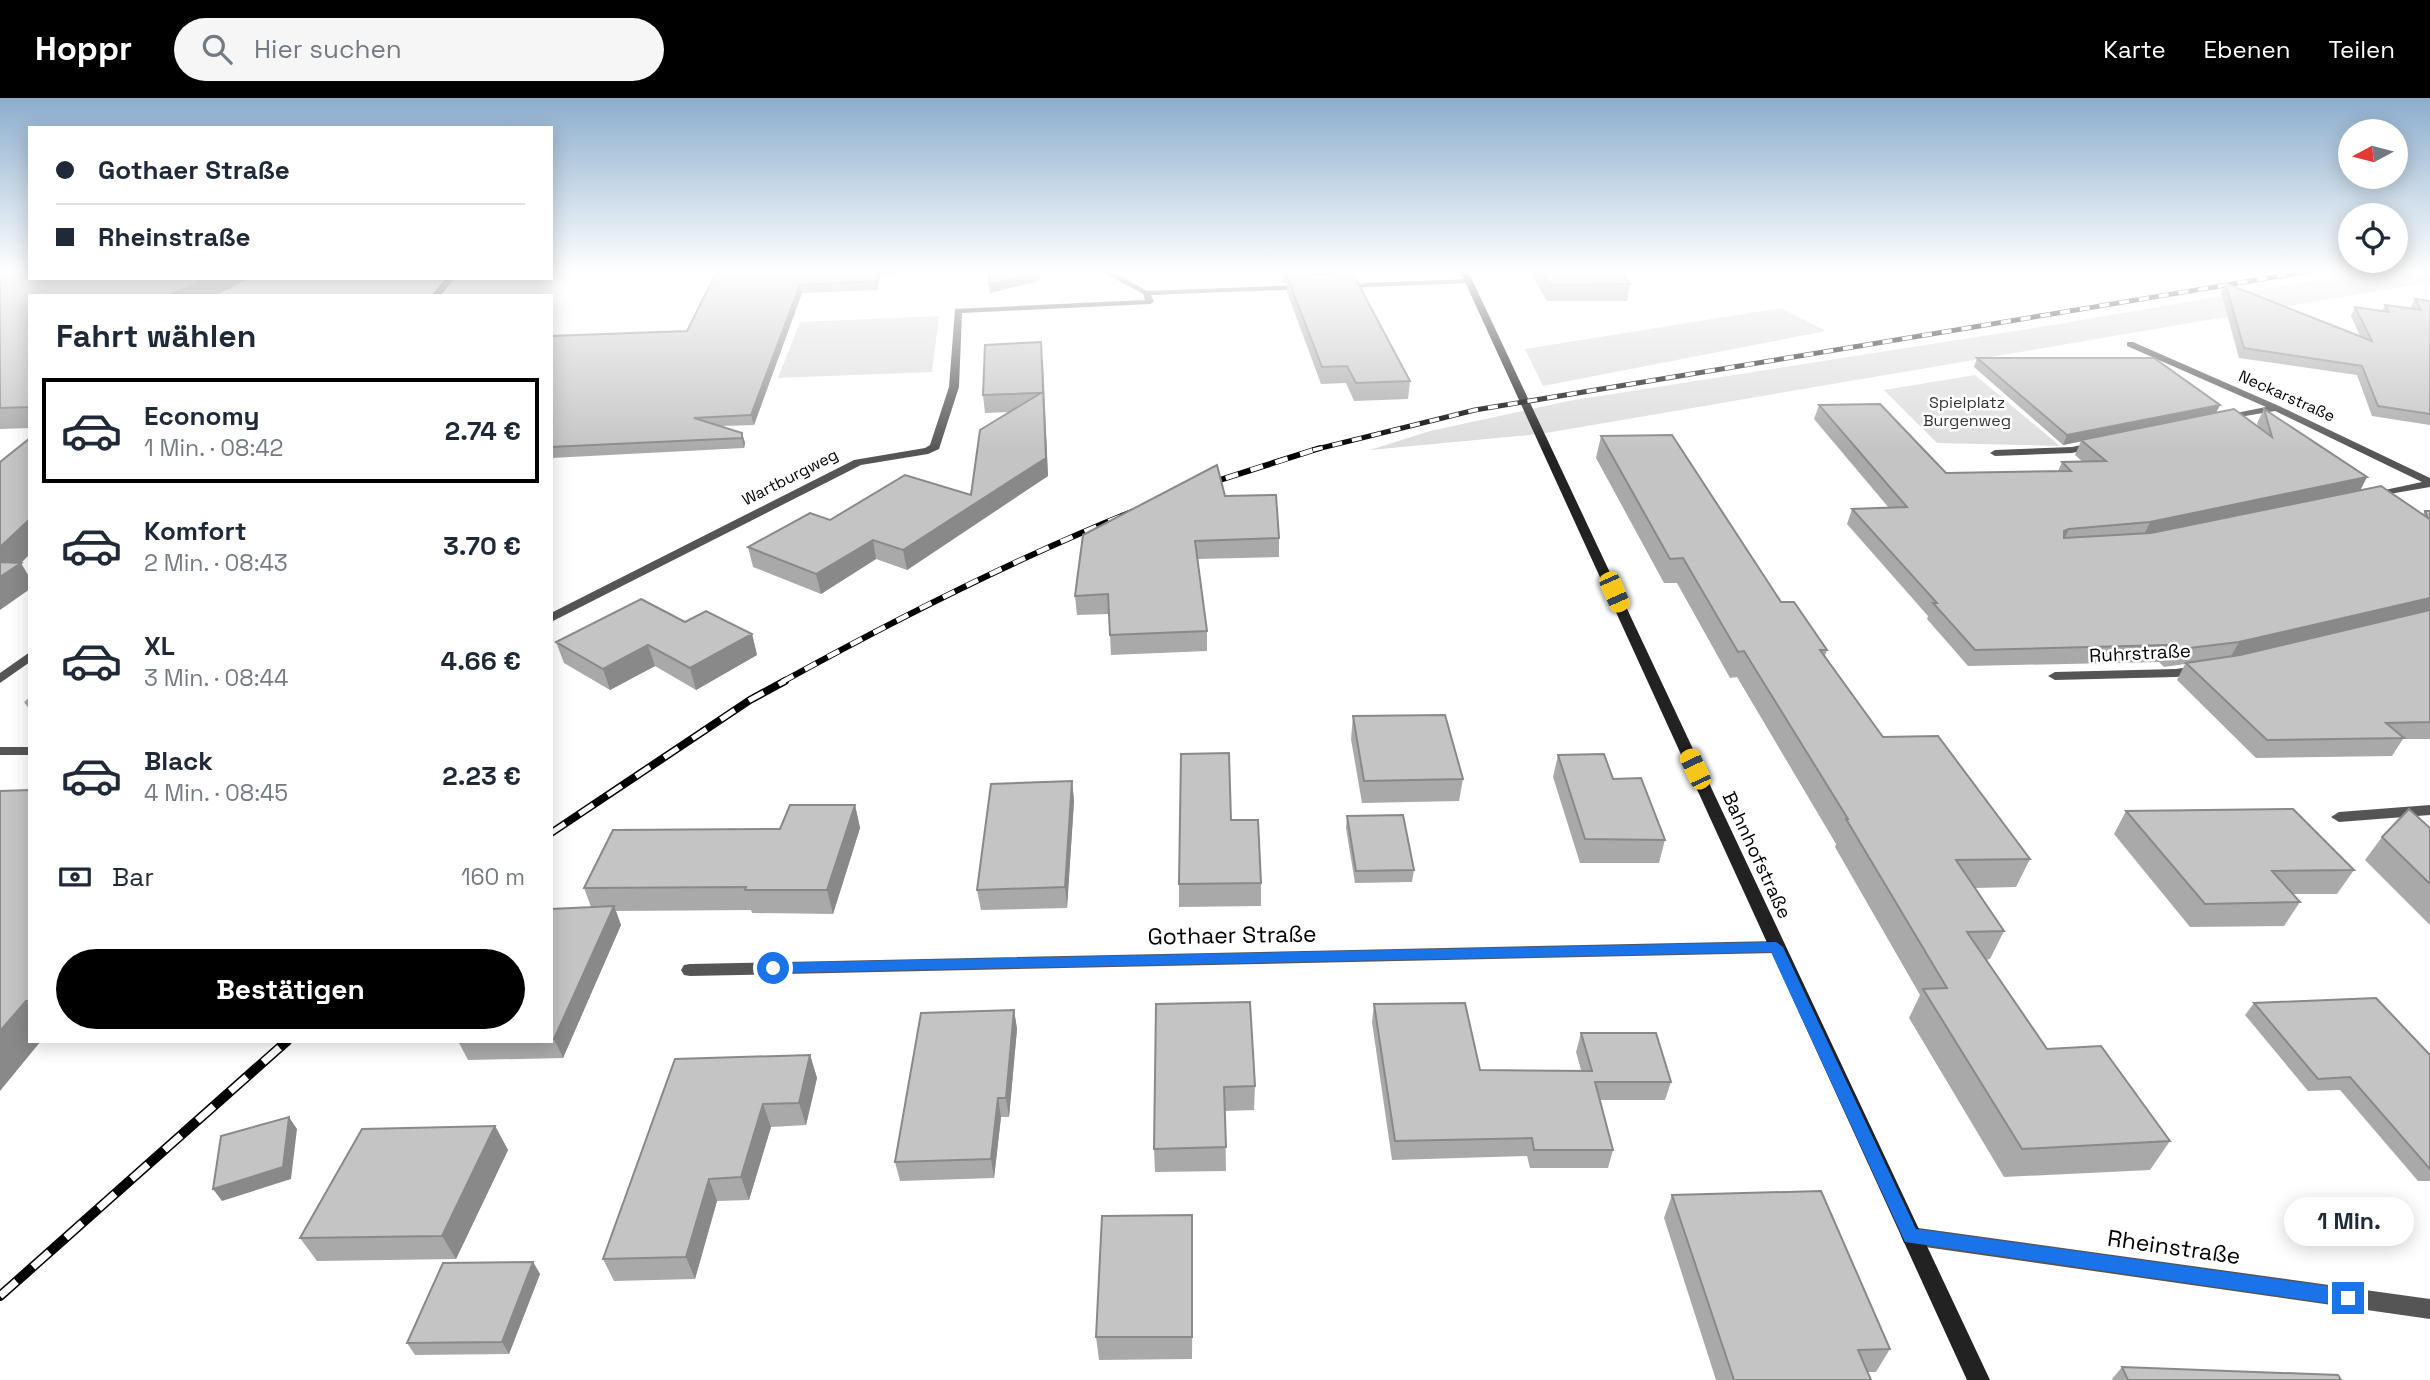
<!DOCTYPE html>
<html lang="de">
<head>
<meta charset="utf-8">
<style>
	body { margin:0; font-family:"Space Grotesk",sans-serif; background:#f6f6f7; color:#1f2937; height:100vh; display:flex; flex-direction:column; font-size:26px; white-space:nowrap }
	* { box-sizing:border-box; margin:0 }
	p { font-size:23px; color:#747a83 }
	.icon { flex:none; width:38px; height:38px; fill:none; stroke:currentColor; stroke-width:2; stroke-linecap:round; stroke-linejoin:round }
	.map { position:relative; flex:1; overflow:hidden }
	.panel { position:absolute; left:28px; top:196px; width:525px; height:749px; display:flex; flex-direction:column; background:#fff; border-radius:0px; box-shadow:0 4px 18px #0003 }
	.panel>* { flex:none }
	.guide { position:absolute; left:28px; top:28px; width:525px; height:154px; border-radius:0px; box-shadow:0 4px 18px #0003; display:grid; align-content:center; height:154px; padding:0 28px; background:#fff }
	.needle { width:46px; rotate:263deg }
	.controls { position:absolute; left:2338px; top:21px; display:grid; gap:14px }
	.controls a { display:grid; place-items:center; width:70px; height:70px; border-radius:50%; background:#fff; box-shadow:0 4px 18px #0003; font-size:35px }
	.end { position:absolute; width:32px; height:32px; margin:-16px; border:9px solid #1a73e8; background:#fff; box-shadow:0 0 0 4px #fff }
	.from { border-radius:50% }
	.bubble { position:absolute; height:49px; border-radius:24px; background:#fff; box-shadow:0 4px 18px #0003; font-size:23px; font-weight:600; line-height:49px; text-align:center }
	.car { position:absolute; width:21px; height:42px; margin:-21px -10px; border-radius:9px; box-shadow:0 0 5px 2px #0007; background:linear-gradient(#f5c518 24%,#345 0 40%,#f5c518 0 76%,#345 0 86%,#f5c518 0) }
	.guide b { display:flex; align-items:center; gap:24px; height:66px; font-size:26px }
	.guide b+b { border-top:2px solid #e0e1e3 }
	.guide i { width:18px; height:18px; background:#1f2937 }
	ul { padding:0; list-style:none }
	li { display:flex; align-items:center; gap:21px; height:105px; margin:0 14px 10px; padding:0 14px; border:4px solid transparent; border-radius:0px }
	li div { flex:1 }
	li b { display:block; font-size:26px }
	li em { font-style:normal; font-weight:600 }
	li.selected { border-color:#000 }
	li>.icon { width:63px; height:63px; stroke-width:1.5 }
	h2 { padding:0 28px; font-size:32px; line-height:84px }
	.pay { display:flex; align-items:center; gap:18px; height:77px; padding:0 28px; font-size:26px }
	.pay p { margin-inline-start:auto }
	.cta { display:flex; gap:14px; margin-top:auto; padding:14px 28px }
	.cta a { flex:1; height:80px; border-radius:42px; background:#000; color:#fff; font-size:28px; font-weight:600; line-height:80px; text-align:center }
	header { display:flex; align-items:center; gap:42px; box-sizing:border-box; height:98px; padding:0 35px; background:#000; color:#fff }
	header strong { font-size:33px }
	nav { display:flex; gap:38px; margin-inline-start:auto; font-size:24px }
	.search { width:490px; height:63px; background:#f6f6f7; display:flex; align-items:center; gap:18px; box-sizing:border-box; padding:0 24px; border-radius:38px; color:#747a83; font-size:26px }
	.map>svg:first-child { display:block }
	.green { fill:#dcdcdc }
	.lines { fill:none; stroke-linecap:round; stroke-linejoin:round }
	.street { fill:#555; fill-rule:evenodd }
	.secondary { fill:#222; fill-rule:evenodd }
	.rail-far3-casing { stroke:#000; stroke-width:5 }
	.rail-far2-casing { stroke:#000; stroke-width:6 }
	.rail-far1-casing { stroke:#000; stroke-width:8 }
	.rail-casing { stroke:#000; stroke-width:10 }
	.rail-far3 { stroke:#fff; stroke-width:3.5; stroke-dasharray:10; stroke-linecap:butt }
	.rail-far2 { stroke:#fff; stroke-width:4.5; stroke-dasharray:13; stroke-linecap:butt }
	.rail-far1 { stroke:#fff; stroke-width:5; stroke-dasharray:17; stroke-linecap:butt }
	.rail { stroke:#fff; stroke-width:7; stroke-dasharray:22; stroke-linecap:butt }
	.wall { fill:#a9a9a9 }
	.shaded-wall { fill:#898989 }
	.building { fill:#c4c4c4; stroke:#898989; stroke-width:2 }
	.route { fill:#1a73e8 }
	.labels { text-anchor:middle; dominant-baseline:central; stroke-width:5; stroke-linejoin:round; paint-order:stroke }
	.far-street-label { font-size:16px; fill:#000; stroke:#fff }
	.far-park-label { font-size:16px; fill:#333; stroke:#fff }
	.street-label { font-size:19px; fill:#000; stroke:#fff }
	.near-street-label { font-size:23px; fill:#000; stroke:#fff }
</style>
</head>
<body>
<header>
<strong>Hoppr</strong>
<div class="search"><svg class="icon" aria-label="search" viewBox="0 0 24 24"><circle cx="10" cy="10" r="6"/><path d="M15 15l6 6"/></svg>Hier suchen</div>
<nav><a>Karte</a><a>Ebenen</a><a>Teilen</a></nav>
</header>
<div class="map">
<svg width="2430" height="1282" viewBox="0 0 2430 1282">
	<rect width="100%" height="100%" fill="#fff"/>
	<path class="green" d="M2369,173h61v11l-890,152 -170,16 60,-19 138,-30 491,-77z
		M1781,210l45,23 -283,55 -18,-37z
		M939,218l-7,56 -154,6 22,-56z
		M1975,277l85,71 -123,-3 -53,-53z"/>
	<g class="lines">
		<path class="street" d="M1101,173h10l36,20 159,-6 4,2 -4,2 -155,6 3,7 -4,2 -188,9 -3,74 -20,62 -11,5 -67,11 -310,157v-9l303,-153 71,-12 5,-3 19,-58 6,-78 190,-9 -2,-6z
			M446,180h9l-15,18h-9z
			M1469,181h3v4l-131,5 -4,-2 4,-2z
			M2127,244h6l146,64 151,72v9l-64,11v-4l56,-12 -147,-71 -54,9v-4l45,-9 -139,-61z
			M2095,344l4,1v4l-27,6 -77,3 -5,-3 5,-3 77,-3z
			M30,554v10l-30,21v-10z
			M2197,568l7,4 -2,3 -26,4 -121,3 -7,-4 7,-4 121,-3z
			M0,649h30v8h-30z
			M2430,707v10l-91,7 -8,-5 8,-5z
			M1776,843l6,2 2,4 -2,4 -6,2 -1086,23 -6,-1 -3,-5 3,-5 6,-1z
			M1911,1129l519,72v20l-519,-74 -7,-2 -3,-7 3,-7z"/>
		<path class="secondary" d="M1460,173h8l522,1109h-23z"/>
		<g class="rail-far3-casing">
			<path id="rail-far3" d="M1313,352l162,-40 835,-139"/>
		</g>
		<g class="rail-far2-casing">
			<path id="rail-far2" d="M1201,388l119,-38
				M782,584c116,-64 234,-124 357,-173"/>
		</g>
		<g class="rail-far1-casing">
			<path id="rail-far1" d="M551,735l199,-133 35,-19"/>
		</g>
		<g class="rail-casing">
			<path id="rail" d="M0,1198l287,-255"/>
		</g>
		<use href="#rail-far3" class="rail-far3"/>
		<use href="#rail-far2" class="rail-far2"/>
		<use href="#rail-far1" class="rail-far1"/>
		<use href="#rail" class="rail"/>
	</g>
	<path class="wall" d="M0,173l30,7h220l-36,18h-184v132l-30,1z
		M717,173h184l-1,4 -20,1 -3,14 -75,3 -48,132 -32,1 20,7 3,10 -1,5 -193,10v-122l136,-5z
		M1278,173h69l1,3 62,107 -2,18 -54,2 -8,-18 -25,1 -34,-92v-9h-4z
		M1530,173h90l10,13 -3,17h-80z
		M2225,185l135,53 -9,-20 4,-9 27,4 3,-6 25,3 5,-9 15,2v124l-58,-9 -15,-41 -118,-17 -18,-66z
		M1977,260l239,55 42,13 -1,-3 7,-14 103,68 -7,14 63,23 2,-3h5v228h-27l-11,17 -136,2 -79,-78 8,-16 -21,3 -5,-5 -191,4 -41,-47 1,-3 -81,-92 5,-15 37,-1 -75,-89 5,-14 127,68 112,-2 4,-9h21l-8,-7 6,-14 -18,4 -89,-78z
		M1043,261l5,117 -141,94 -31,-11 -55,35 -68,-27 -5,-20 82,-27 141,-25 39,-83 -25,1 -2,-18z
		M1601,338l180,166 46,48 -2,6 58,81 147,122 -14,28 -41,1 29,43 -14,28 -4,1 61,89 123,92 -20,29 -146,7 -95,-159 11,-23 -85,-148 1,-3 -99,-167 -7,1 -53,-95h-13l-68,-125z
		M1225,398l54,42v19l-82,2 10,72v20l-96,4 -2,-41 -32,1 -2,-19z
		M685,524l67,12 5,21 -61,35 -41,-24 -45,24 -46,-27 -8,-21z
		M30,599v13l-6,-8z
		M1353,618l110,63 -4,22 -97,2 -11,-64z
		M1558,657l55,24 52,61 -6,23h-79l-27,-86z
		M1072,683l2,20 -7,107 -86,2 -4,-20z
		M855,707l5,23 -27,86 -81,-1 -1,-3 -135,1 5,14 -58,133 -95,2 -10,-19h93v-132l40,-2 -7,-19 196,-59z
		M2126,713l228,59 -17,24h-44l7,8 -16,24 -94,1 -76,-93z
		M1347,718l67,54 -2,12 -57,1 -9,-55z
		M1231,722l30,63v23l-82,1v-23z
		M2430,730v97l-65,-65 17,-23z
		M2254,905l176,52v126h-12l-78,-91 -32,1 -63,-76z
		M1156,906l99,82 -1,24 -29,1 1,60 -71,1 -1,-23z
		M1374,906l106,66h101l-5,-18 5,-19 90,49 -6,18h-65l13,50 -5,18h-78l-3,-12 -135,4 -20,-138z
		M1014,912l3,19 -8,88h-8l-7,61 -94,3 -5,-19z
		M810,957l7,23 -11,47 -35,2 -22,73 -32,1 -22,78 -81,2 -11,-22z
		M495,1028l13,24 -52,109 -139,2 -17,-23z
		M1672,1097l218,154 -14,23h-9l4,8h-155l-52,-162z
		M1193,1141l-1,120 -93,1 -3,-23z
		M533,1164l7,12 -31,80 -94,1 -8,-12z
		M2122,1269l219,13h-228l-1,-1z"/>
	<path class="shaded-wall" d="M878,173h2v5l-3,14 -1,-9z
		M1039,173l1,10 -50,12 -1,-9z
		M206,180h44l-36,18h-46z
		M800,187l2,8 -48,132 -3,-10z
		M1041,244l7,134 -141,94 -4,-20 143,-92z
		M2220,307l-5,10 -152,30 4,-10z
		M742,335l3,10 -1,5 -2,-10z
		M2367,379l-8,15 -216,45 7,-15z
		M30,421v35l-11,11 2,-2 9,15v11l-30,21v-63z
		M2069,431l-7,15 2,-13z
		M873,442l3,19 -55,35 -5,-20z
		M2430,500v13l-200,47 9,-16z
		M752,536l5,21 -61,35 -6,-22z
		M648,547l7,21 -45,24 -7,-21z
		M1072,683l2,20 -7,107 -2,-21z
		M855,707l5,23 -27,86 -6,-24z
		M614,808l7,19 -58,133 -9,-19z
		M26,903l4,4v36h11l-41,50v-60z
		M1014,912l3,19 -8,88 -3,-19z
		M810,957l7,23 -11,47 -7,-22z
		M998,1000l3,19 -7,61 -3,-19z
		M763,1006l8,23 -22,73 -8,-23z
		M289,1019l8,12 -6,50 -69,22 -9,-12z
		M495,1028l13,24 -52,109 -14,-23z
		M709,1081l8,22 -22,78 -9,-22z
		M533,1164l7,12 -31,80 -7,-12z"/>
	<path class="building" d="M0,173h30v7h176l-38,18h-138v111l-30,1z
		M717,173h161l-2,10 -76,4 -49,130 -57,3 48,15v5l-191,9v-111l136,-5z
		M989,173h50v2l-50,11z
		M1282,173h65l1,2 -65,2z
		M1541,173h79l10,13 -80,1z
		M1353,176l57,107 -54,2 -9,-17 -25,1 -35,-91z
		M2225,185l147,58 -17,-34 34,5 -4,-7 36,5 -6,-11 15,2v113l-52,-8 -16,-40 -118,-18z
		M1041,244l5,116 -143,92 -30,-10 -57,34 -68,-27 62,-34 20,7 75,-45 66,20 9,-65 61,-37 -58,2 2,-50z
		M1977,260h177l66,47 -153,30z
		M1880,306l66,69 125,-2 -9,-9 44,-1 -25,-21 153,-31 38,28 -8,-28 103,68 -217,45 -81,7 -5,2v7l87,-5 230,-47 47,32 -3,-7h5v87l-191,44 -66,8 -6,-5 -192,5 -42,-47h4l-85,-94 55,-2 -88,-102z
		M1672,337l109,167h13l33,48h-7l63,87 55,-1 92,123 -74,1 48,71 -37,1 80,117 54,-3 69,95 -148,8 -99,-160 24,-1 -101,-169h2l-104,-168 -6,1 -55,-94 -13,1 -69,-123z
		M30,340v81l-30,28v-85z
		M1217,367l8,31 51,-1 3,43 -84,3 12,90 -97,4 -2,-41 -33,2 8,-61z
		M0,464l21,1 -21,14z
		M641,501l44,23 21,-11 46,23 -62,34 -42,-23 -45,24 -47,-27z
		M2430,512v112l-44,1 18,15 -137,2 -81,-77 54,-8z
		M1445,617l18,64 -99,2 -11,-65z
		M1229,655l2,67h27l3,63 -82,1 2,-130z
		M1604,656l9,25 28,-1 24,62 -80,-1 -27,-84z
		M1072,683l-7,106 -88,3 14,-106z
		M30,692v211h-4l-26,30v-240z
		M790,707h65l-28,85h-82l1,-3 -162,1 29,-58 167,-1z
		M2293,711l61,61 -82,1 28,31 -95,2 -79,-93z
		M2409,711l21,19v56l-48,-47z
		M1403,717l11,55 -58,1 -9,-55z
		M614,808l-60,133h-3v-130z
		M2376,900l54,57v114l-80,-92 -32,2 -64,-76z
		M1250,904l5,84 -31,1 2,60 -72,2 2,-145z
		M1465,905l15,67 112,1 -11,-38h75l15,49h-76l18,68h-79l-2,-12 -137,3 -21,-137z
		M1014,912l-8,88h-8l-7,61 -96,3 26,-149z
		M810,957l-11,48 -36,1 -22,73 -32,2 -23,78 -83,2 72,-200z
		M289,1019l-6,50 -70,22 8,-53z
		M495,1028l-53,110 -142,2 62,-109z
		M1821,1093l69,158 -32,1 13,30h-137l-62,-185z
		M1192,1117v122h-96l6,-121z
		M533,1164l-31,80 -95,1 36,-80z
		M2122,1269l216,8 3,5h-213z"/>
	<linearGradient id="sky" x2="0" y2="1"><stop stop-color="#8cadcc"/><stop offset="0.49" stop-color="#fff"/><stop offset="1" stop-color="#fff" stop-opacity="0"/></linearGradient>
	<rect width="2430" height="353" fill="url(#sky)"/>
	<path class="route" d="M1776,844l7,5 133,282 432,60 6,3 3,6 -3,5 -6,3 -443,-64 -134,-290 -998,21 -7,-5 7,-5z"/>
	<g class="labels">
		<g class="far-street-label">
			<text transform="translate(2287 298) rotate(24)">Neckarstraße</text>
			<text transform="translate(790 379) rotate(-27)">Wartburgweg</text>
		</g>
		<g class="far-park-label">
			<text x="1967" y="304">Spielplatz<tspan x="1967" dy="18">Burgenweg</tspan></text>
		</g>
		<g class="street-label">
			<text transform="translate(2140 555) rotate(-3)">Ruhrstraße</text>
			<text transform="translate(1757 757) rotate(65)">Bahnhofstraße</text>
		</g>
		<g class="near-street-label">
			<text transform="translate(1232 837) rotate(-1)">Gothaer Straße</text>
			<text transform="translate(2174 1149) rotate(8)">Rheinstraße</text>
		</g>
	</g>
</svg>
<div class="controls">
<a><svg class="needle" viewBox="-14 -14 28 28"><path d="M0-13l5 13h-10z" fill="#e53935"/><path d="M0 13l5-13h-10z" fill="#747a83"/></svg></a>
<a><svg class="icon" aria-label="locate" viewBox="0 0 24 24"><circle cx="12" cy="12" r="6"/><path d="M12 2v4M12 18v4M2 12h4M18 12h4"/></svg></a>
</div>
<i class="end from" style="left:773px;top:870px"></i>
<i class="end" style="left:2348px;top:1200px"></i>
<div class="bubble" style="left:2284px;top:1099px;width:130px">1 Min.</div>
<i class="car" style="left:1614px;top:494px;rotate:156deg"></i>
<i class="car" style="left:1695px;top:671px;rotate:335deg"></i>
<div class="guide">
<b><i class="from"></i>Gothaer Straße</b>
<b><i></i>Rheinstraße</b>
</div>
<section class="panel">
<h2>Fahrt wählen</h2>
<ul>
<li class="selected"><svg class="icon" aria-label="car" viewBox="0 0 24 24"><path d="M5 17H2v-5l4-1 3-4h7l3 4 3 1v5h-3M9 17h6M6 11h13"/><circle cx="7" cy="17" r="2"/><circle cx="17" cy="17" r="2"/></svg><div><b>Economy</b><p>1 Min. · 08:42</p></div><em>2.74 €</em></li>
<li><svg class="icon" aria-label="car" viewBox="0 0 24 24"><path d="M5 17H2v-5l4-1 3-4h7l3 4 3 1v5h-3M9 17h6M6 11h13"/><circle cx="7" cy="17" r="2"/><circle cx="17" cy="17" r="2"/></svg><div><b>Komfort</b><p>2 Min. · 08:43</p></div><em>3.70 €</em></li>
<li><svg class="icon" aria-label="car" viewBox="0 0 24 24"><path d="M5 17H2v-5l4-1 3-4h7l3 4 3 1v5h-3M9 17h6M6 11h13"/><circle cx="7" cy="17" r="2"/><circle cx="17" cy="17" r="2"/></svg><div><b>XL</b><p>3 Min. · 08:44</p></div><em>4.66 €</em></li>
<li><svg class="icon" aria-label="car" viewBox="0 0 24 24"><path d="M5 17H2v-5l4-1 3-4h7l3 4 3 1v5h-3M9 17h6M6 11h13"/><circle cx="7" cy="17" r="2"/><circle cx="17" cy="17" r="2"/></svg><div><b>Black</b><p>4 Min. · 08:45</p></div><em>2.23 €</em></li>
</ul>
<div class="pay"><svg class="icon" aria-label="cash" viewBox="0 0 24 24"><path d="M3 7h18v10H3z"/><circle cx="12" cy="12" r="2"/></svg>Bar<p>160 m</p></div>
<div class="cta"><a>Bestätigen</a></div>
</section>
</div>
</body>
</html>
